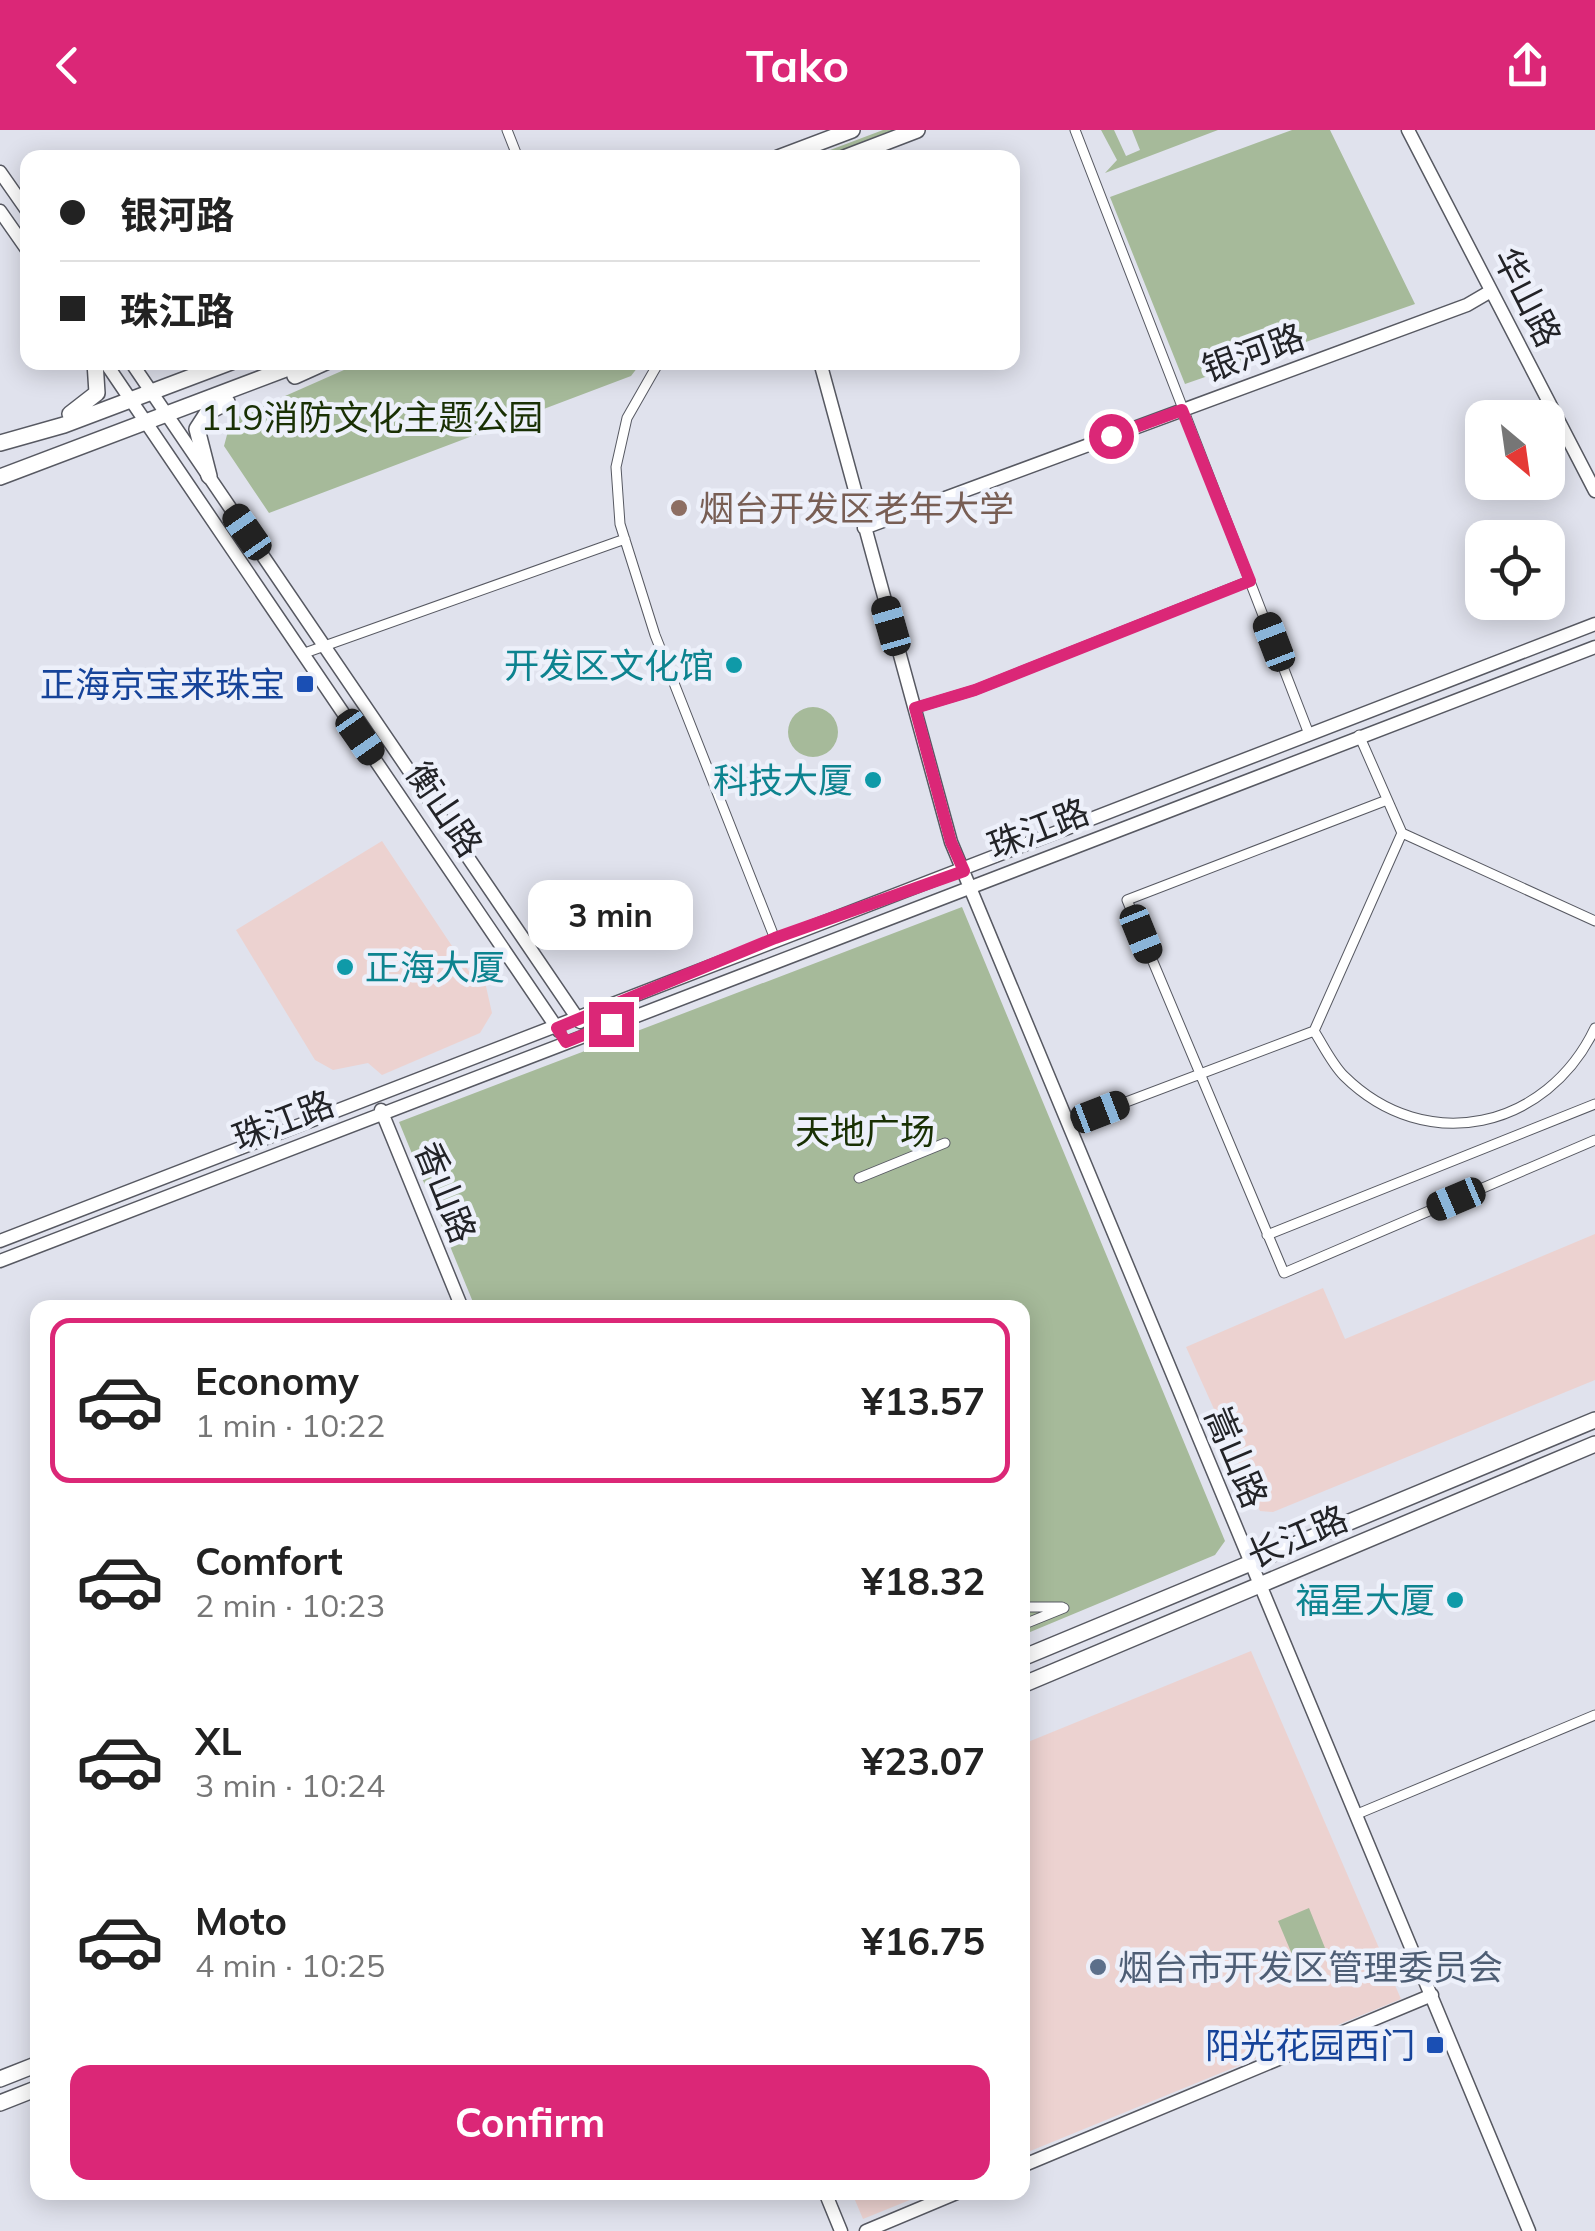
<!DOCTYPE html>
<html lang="en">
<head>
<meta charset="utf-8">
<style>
	body { margin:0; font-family:Mulish,"Noto Sans SC",sans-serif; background:#f2f2f2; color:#222; height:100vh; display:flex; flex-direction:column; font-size:38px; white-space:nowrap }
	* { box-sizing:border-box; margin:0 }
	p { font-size:32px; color:#767676 }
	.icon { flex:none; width:55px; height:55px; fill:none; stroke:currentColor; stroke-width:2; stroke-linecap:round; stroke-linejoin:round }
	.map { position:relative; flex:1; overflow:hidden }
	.drawer { position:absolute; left:30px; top:1170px; width:1000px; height:900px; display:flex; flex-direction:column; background:#fff; border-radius:20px; box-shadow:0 5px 25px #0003 }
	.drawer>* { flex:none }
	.hud { position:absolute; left:20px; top:20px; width:1000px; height:220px; border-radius:20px; box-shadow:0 5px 25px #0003; display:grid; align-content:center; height:220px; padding:0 40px; background:#fff }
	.needle { width:65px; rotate:151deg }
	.controls { position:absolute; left:1465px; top:270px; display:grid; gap:20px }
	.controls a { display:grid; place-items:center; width:100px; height:100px; border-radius:20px; background:#fff; box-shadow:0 5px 25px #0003; font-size:50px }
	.end { position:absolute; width:45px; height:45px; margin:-22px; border:12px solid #db2777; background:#fff; box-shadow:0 0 0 5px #fff }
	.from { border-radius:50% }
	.bubble { position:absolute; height:70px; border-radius:20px; background:#fff; box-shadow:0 5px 25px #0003; font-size:32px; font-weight:700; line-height:70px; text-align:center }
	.car { position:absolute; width:30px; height:60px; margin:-30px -15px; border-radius:12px; box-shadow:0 0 8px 2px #0007; background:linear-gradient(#222 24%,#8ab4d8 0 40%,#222 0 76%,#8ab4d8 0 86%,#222 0) }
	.hud b { display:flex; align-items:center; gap:35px; height:95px; font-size:38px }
	.hud b+b { border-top:2px solid #e0e0e0 }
	.hud i { width:25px; height:25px; background:#222 }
	ul { padding:18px 0 0; list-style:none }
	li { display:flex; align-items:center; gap:30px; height:165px; margin:0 20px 15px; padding:0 20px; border:5px solid transparent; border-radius:20px }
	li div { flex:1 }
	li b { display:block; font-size:38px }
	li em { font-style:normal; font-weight:700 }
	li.selected { border-color:#db2777 }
	li>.icon { width:90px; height:90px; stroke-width:1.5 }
	.cta { display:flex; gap:20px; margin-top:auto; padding:20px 40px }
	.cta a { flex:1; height:115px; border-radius:20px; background:#db2777; color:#fff; font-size:40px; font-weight:700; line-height:115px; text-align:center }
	header { display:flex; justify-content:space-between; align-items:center; height:130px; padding:0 40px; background:#db2777; color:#fff; font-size:45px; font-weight:700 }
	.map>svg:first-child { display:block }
	.commercial { fill:#ecd2d0 }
	.green { fill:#a6ba9a }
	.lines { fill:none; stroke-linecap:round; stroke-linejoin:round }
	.street-casing { stroke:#575962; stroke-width:11 }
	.secondary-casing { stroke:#575962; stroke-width:15 }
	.primary-casing { stroke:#575962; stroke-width:18 }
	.street { stroke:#fff; stroke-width:9 }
	.secondary { stroke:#fff; stroke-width:12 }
	.primary { stroke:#fff; stroke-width:15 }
	.route { stroke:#db2777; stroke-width:12 }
	.education-dot { fill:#8d6e63; stroke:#edf0fa; stroke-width:4 }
	.culture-dot { fill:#0f9aa8; stroke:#edf0fa; stroke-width:4 }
	.transit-dot { fill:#1a4fb4; stroke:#edf0fa; stroke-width:4 }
	.service-dot { fill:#5c6f8a; stroke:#edf0fa; stroke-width:4 }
	.labels { text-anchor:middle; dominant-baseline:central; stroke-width:9; stroke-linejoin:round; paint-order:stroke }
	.street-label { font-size:35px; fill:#222327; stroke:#edf0fa }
	.park-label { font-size:35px; fill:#193004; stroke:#edf0fa }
	.education-label { font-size:35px; fill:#785e54; stroke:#edf0fa; text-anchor:start }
	.culture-label { font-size:35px; fill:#0d838f; stroke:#edf0fa; text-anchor:end }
	.transit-label { font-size:35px; fill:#164399; stroke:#edf0fa; text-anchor:end }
	.service-label { font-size:35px; fill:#4e5e75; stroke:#edf0fa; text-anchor:start }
</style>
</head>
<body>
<header><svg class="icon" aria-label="back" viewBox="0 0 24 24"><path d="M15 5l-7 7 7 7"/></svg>Tako<svg class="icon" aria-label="share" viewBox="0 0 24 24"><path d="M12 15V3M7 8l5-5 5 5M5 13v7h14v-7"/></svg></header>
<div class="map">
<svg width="1595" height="2101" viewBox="0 0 1595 2101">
	<rect width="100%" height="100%" fill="#e0e2ed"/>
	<path class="commercial" d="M382,711l94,141h9l7,31 -12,20 -98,42 -14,-12 -35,7 -18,-10 -79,-130z
		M1595,1104v146l-322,132 -13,-1 -74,-164 137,-59 22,51z
		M1251,1521l150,348 -378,155v-410z
		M852,2063h75l-64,26z"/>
	<path class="green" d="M883,0h13l-72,27 -15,1z
		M1101,0h13l12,26 14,-6 -8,-20h86l-113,43 12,-13z
		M1292,0h38l85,174 -230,80 -75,-187z
		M362,232h279v1l-10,13 -362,137 -45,-67 7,-26z
		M788 602a25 25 0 1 1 50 0a25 25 0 1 1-50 0Z
		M962,777l263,634 -10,14 -192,80 -1,-327 -547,-1 -76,-185z
		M1309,1778l20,50 -30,13 -21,-50z"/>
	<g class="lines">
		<g class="street-casing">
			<path id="street" d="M507,0l11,28
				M1075,0l234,604
				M659,232l-32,56 -11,49 4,57 35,111 120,304
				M302,524l323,-115
				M915,578l60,-18 274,-109
				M1359,605l43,98 193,88
				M1387,670l-260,100 157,373 311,-133
				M1402,703l-88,198c9,14 18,33 30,45 82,81 203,53 251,-48
				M1068,994l246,-93
				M859,1048l86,-35
				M1267,1105l328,-131
				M1022,1477h40
				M1022,1495l42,-17
				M1355,1685l240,-100"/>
		</g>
		<g class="secondary-casing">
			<path id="secondary" d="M1408,0l187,361
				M0,42l28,40
				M0,81l28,40
				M105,232l454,669
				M131,232l449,660
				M820,232l131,480 578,1389
				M864,398l603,-223 24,-14
				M381,980l81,198
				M0,1111l1595,-617
				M0,1131l1595,-614
				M1022,2036l410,-171
				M825,2062l16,39
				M866,2101l93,-39"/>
		</g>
		<g class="primary-casing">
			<path id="primary" d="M778,28l74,-28
				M844,28l73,-28
				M295,246l31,-14
				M70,284l27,-21 -2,-31
				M0,313l64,-18 167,-63
				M209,346l-12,-47 11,-17 19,-10
				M0,347l304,-115
				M1022,1528l573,-238
				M1022,1555l573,-241
				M0,1949l38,-15
				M0,1973l38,-15"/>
		</g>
		<use href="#street" class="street"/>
		<use href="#secondary" class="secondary"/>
		<use href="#primary" class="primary"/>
	</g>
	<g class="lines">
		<path class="route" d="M611,894l-45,18 -9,-14 218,-90 189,-67 -13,-29 -36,-134 60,-18 275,-109 -68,-171 -71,26"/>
	</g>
	<circle class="education-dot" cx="679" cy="378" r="10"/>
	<g class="culture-dot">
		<circle cx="734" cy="535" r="10"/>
		<circle cx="873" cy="650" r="10"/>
		<circle cx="345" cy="837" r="10"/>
		<circle cx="1455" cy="1470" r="10"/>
	</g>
	<g class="transit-dot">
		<rect x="295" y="544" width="20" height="20" rx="5"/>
		<rect x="1425" y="1905" width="20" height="20" rx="5"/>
	</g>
	<circle class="service-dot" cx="1098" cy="1837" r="10"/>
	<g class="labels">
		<g class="street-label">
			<text transform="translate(1528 167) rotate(63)">华山路</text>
			<text transform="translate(1253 222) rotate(-20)">银河路</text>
			<text transform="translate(445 679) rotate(56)">衡山路</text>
			<text transform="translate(1038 698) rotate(-21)">珠江路</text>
			<text transform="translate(283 990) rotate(-21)">珠江路</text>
			<text transform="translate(446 1062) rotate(68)">香山路</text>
			<text transform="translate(1237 1327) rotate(67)">嵩山路</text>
			<text transform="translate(1297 1406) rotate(-23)">长江路</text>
		</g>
		<g class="park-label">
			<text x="372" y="287">119消防文化主题公园</text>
			<text x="865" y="1001">天地广场</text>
		</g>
		<g class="education-label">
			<text x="699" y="378">烟台开发区老年大学</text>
		</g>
		<g class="culture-label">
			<text x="714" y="535">开发区文化馆</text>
			<text x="853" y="650">科技大厦</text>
			<text x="365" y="837" text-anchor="start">正海大厦</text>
			<text x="1435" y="1470">福星大厦</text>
		</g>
		<g class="transit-label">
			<text x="285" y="554">正海京宝来珠宝</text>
			<text x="1415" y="1915">阳光花园西门</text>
		</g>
		<g class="service-label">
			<text x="1118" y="1837">烟台市开发区管理委员会</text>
		</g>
	</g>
</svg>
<div class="controls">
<a><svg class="needle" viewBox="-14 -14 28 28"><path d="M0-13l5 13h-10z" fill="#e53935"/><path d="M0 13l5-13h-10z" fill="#767676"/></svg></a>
<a><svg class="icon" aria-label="locate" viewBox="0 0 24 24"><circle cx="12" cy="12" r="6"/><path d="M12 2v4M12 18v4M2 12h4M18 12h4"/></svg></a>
</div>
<i class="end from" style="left:1111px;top:306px"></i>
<i class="end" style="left:611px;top:894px"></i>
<div class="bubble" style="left:528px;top:750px;width:165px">3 min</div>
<i class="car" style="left:247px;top:402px;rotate:325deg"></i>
<i class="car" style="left:891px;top:496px;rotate:344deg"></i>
<i class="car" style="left:1274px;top:512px;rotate:339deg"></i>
<i class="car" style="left:360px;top:607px;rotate:145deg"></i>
<i class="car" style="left:1141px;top:804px;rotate:158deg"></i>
<i class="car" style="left:1100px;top:982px;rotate:69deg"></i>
<i class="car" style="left:1456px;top:1069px;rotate:247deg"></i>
<div class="hud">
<b><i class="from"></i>银河路</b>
<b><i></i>珠江路</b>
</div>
<section class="drawer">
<ul>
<li class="selected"><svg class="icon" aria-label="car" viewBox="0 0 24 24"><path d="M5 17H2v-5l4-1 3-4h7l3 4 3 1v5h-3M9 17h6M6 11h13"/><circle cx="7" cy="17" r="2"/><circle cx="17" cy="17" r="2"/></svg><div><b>Economy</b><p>1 min · 10:22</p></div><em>¥13.57</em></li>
<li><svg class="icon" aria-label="car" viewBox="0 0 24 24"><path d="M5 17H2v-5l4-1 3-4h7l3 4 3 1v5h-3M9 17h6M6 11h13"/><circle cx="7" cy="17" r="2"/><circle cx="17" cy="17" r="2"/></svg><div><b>Comfort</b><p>2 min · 10:23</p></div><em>¥18.32</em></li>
<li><svg class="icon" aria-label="car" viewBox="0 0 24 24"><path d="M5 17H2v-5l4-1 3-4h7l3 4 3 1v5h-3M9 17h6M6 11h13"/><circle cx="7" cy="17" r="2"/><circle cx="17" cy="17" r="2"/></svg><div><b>XL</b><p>3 min · 10:24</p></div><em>¥23.07</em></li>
<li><svg class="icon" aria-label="car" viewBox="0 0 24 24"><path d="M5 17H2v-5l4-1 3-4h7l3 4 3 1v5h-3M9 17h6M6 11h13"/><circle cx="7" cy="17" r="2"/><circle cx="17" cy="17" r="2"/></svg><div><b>Moto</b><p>4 min · 10:25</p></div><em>¥16.75</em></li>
</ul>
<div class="cta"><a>Confirm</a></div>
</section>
</div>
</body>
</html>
